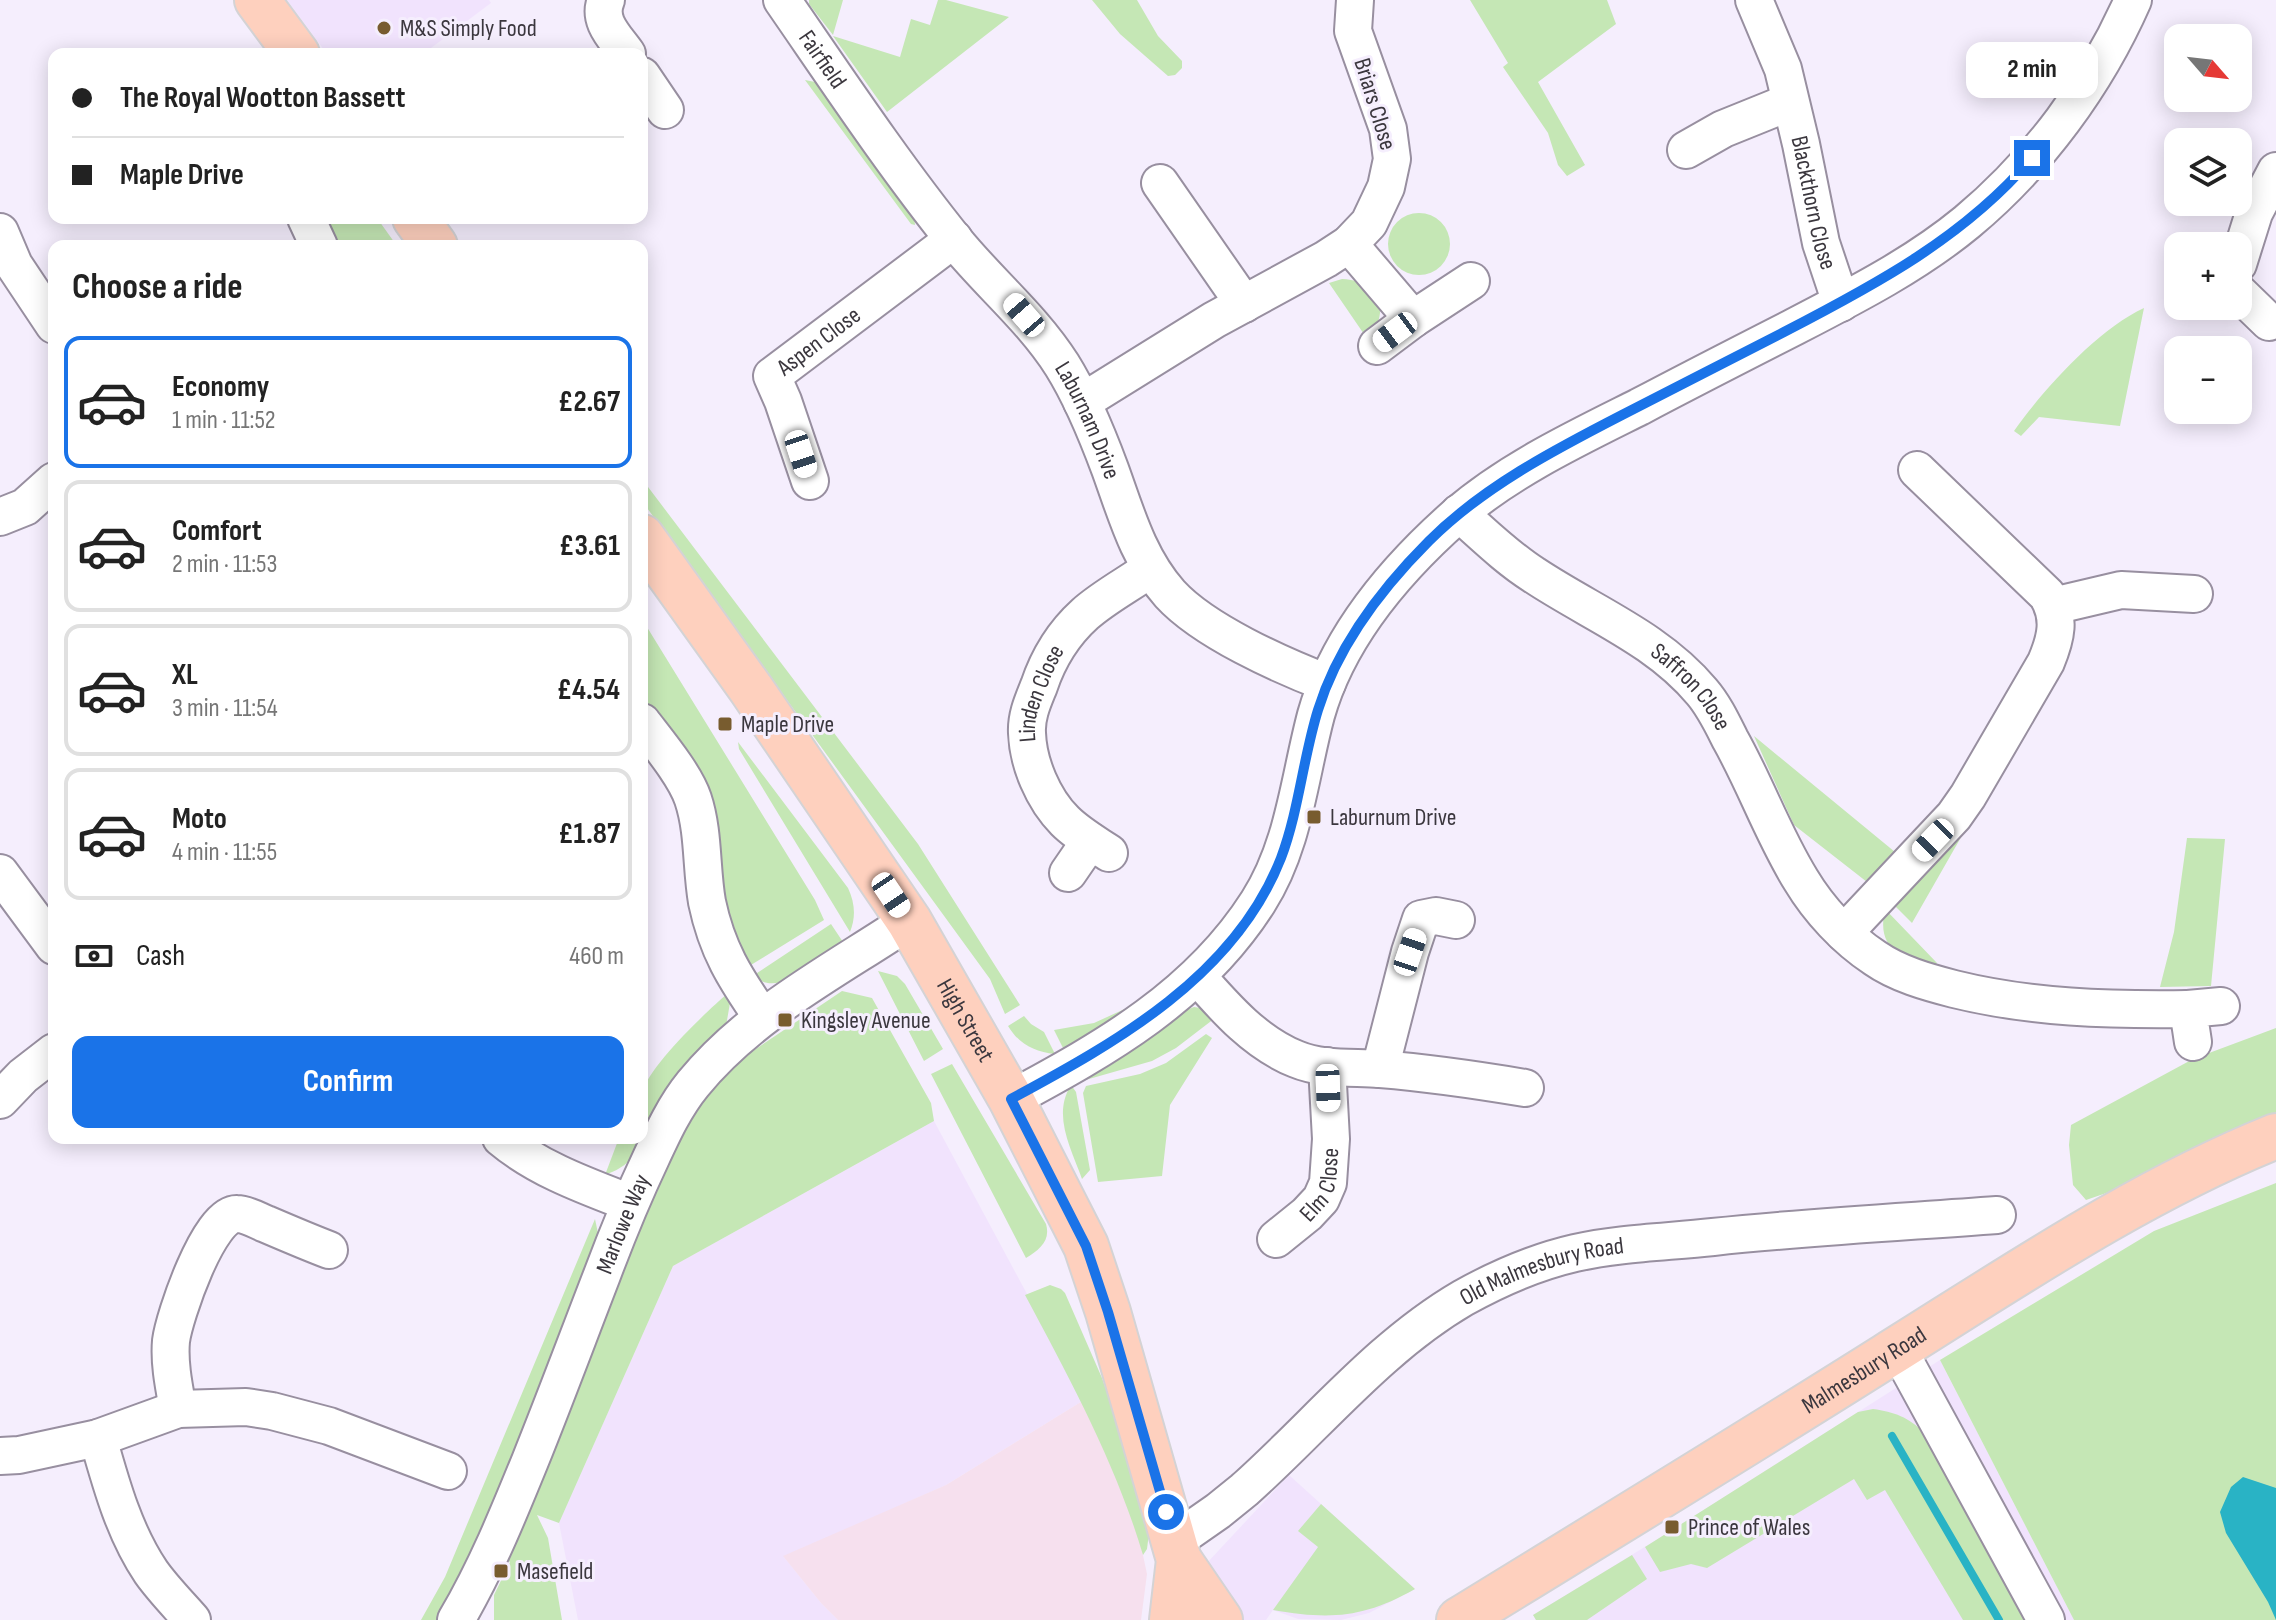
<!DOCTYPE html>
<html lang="en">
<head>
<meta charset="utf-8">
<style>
	body { margin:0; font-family:"Sofia Sans Condensed",sans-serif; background:#f6f6f6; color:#222; height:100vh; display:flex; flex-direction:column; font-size:30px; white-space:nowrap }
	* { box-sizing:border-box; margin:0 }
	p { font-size:26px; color:#767676 }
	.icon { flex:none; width:44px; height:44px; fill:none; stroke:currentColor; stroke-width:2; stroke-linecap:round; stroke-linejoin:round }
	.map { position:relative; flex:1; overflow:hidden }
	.sheet { position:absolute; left:48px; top:240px; width:600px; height:904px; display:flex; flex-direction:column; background:#fff; border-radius:16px; box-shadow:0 4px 20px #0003 }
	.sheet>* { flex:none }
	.top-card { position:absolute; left:48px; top:48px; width:600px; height:176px; border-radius:16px; box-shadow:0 4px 20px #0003; display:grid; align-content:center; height:176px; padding:0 24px; background:#fff }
	.needle { width:52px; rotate:118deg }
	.controls { position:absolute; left:2164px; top:24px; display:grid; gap:16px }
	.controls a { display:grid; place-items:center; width:88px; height:88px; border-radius:16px; background:#fff; box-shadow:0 4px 20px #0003; font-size:40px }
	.end { position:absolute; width:36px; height:36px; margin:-18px; border:10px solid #1a73e8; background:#fff; box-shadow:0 0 0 4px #fff }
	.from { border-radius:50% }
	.bubble { position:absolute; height:56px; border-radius:16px; background:#fff; box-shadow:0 4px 20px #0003; font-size:26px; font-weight:700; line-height:56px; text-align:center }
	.car { position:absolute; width:24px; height:48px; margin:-24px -12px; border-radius:10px; box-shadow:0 0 6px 2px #0007; background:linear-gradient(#fff 24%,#345 0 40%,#fff 0 76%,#345 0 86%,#fff 0) }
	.top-card b { display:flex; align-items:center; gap:28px; height:76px; font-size:30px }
	.top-card b+b { border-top:2px solid #e0e0e0 }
	.top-card i { width:20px; height:20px; background:#222 }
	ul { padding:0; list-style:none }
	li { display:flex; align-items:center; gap:24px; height:132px; margin:0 16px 12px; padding:0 8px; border:4px solid #e0e0e0; border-radius:16px }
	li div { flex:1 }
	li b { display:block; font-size:30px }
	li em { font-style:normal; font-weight:700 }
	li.active { border-color:#1a73e8 }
	li>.icon { width:72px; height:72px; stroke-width:1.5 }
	h2 { padding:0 24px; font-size:36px; line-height:96px }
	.pay { display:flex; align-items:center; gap:20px; height:88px; padding:0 24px; font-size:30px }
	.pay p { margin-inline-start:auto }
	.primary-button { display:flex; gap:16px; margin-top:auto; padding:16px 24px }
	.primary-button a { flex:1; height:92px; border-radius:16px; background:#1a73e8; color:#fff; font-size:32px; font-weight:700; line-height:92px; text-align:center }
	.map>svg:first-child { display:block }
	.built { fill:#f1e3fd }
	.industrial { fill:#f6e0ee }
	.green { fill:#c5e7b5 }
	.water { fill:#29b3c5 }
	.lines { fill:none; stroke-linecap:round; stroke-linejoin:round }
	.stream { stroke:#29b3c5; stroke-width:8 }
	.minor-casing { stroke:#988fa0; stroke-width:40 }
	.major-casing { stroke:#d4d3d5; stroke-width:48 }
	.minor { stroke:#fff; stroke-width:36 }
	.major { stroke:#fed0be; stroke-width:44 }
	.route { stroke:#1a73e8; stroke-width:10 }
	.poi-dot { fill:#785c2f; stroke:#f5eefd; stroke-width:3 }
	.labels { text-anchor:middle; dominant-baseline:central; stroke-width:6; stroke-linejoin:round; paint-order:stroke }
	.poi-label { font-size:24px; fill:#3b373e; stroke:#f5eefd; text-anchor:start }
	.street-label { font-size:24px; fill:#3b373e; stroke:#f5eefd }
</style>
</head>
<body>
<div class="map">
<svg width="2276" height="1620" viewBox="0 0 2276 1620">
	<rect width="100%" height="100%" fill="#f5eefd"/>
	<path class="built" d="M287,0h202l2,3 -68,51h-96z
		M934,1121l150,279 -138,85 -162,72 37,46 17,17h-260l-19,-97 114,-257z
		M1940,1360l134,260h-538l-3,-5 133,-81z
		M1289,1475l126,114 -46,24 -28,7 -43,-1 -25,-9 -7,10h-24l-9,-6 -27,-50z"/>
	<path class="industrial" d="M1084,1400l50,113 13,61 -6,46h-303l-17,-17 -38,-47 163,-71z"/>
	<path class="green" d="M809,0h34l-10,35 -24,-31z
		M938,0h8l63,17 -122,95 -54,-76 67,21 11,-38 19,6z
		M1092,0h45l21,36 24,25v7l-7,7 -7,1 -48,-42z
		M1470,0h137l9,24 -78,58 47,83 -18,11 -9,-11 -10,-32 -45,-66 5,-4z
		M805,80l15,3 94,133 1,9 -4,-1z
		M1388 244a31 31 0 1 1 62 0a31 31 0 1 1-62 0Z
		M319,218h58l20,28h-66z
		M1342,279c39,2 49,31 26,61l-39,-57z
		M2144,308l-24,118 -81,-9 -18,19 -7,-5c29,-41 84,-102 130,-123z
		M642,479l276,365 102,161 -15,9 -15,-35 -348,-478z
		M642,619l173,281 9,20 -78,48 -79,-225 -25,-41z
		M1754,736l141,116 -28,30 -73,-57z
		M738,742l110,146c7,15 8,29 2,44l-111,-183z
		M1964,832l-52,91 -21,-21z
		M2187,838l38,1 -14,147 -51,1 14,-55z
		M1885,909l52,54 -3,4c-33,-12 -58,-16 -49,-58z
		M831,924l12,18c-19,14 -67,60 -89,33z
		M878,971l19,5 8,8 38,65 -19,12z
		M842,991l30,7 59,105 3,18 -261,145 -114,257 -22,-8 11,23 14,82h-68v-25l16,-33 -6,-3 151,-378 44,-77 42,-45z
		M727,994l3,9 -4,23 -84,111c0,-13 -3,-31 0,-44 6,-26 64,-81 85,-99z
		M1129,1007l6,2 -70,43 -11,-22 40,-7z
		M1194,1007l13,2 12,6 -43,33 -24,13 -70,20 -3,-5 100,-63z
		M1024,1016l7,8 13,8 11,22c-21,-2 -36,-10 -47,-28z
		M2276,1028v95l-152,64 -38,13 -13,-15 -4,-40 2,-20 122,-66z
		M1206,1034l6,4 -42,67 -8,71 -64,6 -15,-89 3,-7 54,-12 26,-11z
		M952,1064l94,160c5,17 -7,26 -20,34l-95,-184z
		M1071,1085l5,7 14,78 -8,9c-11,-31 -30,-64 -11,-94z
		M619,1138h23c-10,22 -14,28 -37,37z
		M2276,1183v437h-202l-134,-260 214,-129z
		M595,1219l4,19 -4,19 -129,312 -27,51h-18l24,-43z
		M1050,1285l11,4 4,4 37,85 15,43 32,112 -2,16 -4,6c-27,-91 -73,-176 -118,-260z
		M1873,1409c21,3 36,8 51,24l107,187h-68l-78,-130 -18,10 -13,-21 -147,89 -16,-4 -31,8 -15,-25 213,-135z
		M1321,1504l94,85c-51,29 -85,31 -142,21l45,-63 -20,-16z
		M1632,1555l15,24 -60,41h-51l-3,-5z"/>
	<path class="water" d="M2243,1477l33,11v132l-8,-18 -42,-69 -6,-21 11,-25z"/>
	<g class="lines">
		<path class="stream" d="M1892,1436l107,184"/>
		<g class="minor-casing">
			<g id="minor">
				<path d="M606,0c-9,21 9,37 21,54"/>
				<path id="s1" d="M782,0c56,81 111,164 173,241 35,43 77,77 107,124 20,32 35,69 48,104 16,44 28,89 60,125 34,37 110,71 157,89"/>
				<path id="s2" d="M1754,0l29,69 18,75 20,99 20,60"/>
				<path d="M642,76l23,34"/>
				<path d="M1686,150l37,-21 67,-27"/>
				<path d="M1160,183l84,121"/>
				<path d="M306,218l13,28"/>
				<path d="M0,232l14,33 40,60"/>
				<path d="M1349,244l64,75"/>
				<path d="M2238,264l16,-51 22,-42"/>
				<path d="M2238,292l31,30"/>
				<path d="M1377,346l36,-27 58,-38"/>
				<path d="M1082,402l132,-82 112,-61 23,-15 20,-21 17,-36 6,-28 -4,-30 -35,-98 2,-31"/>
				<path id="s3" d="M810,481l-27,-80 -11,-25 182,-137"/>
				<path id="s4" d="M1459,513c24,21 48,45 75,62 57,38 123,63 168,117 12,14 20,31 28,47 26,46 43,96 71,141 18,30 45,59 74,78 23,16 52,24 79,31 77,19 155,21 234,20"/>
				<path d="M0,517l25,-10 29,-26"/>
				<path d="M2053,606l68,-16 73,4"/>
				<path d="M642,722c16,21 43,53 51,77 11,33 8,69 14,103 10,48 28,76 55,115"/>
				<path id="s5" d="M1109,853c-15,-10 -31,-19 -44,-32 -22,-22 -37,-58 -38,-88 -1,-17 6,-32 12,-47 9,-27 25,-53 46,-72 19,-17 44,-30 65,-45"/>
				<path d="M0,873l54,73"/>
				<path d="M1068,873l22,-32"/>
				<path d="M1844,933l110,-117 14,-20 78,-134c10,-24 15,-44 1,-67l-130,-125"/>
				<path d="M1198,977c28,32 58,66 98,82 26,11 56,8 84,10 49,4 97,11 145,19"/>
				<path d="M2193,1042l-5,-33 33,-3"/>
				<path d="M1380,1069l30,-117 11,-33 15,-3 20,4"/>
				<path d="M1011,1099c95,-51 187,-103 247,-197 36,-56 41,-123 58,-187 22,-78 80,-146 140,-199 53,-46 121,-78 183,-109 51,-27 102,-53 153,-79 60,-31 123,-63 175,-106 71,-59 129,-138 166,-222"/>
				<path d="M0,1100l23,-24 31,-24"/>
				<path d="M501,1138c37,31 85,48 129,65"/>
				<path id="s6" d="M1276,1239l31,-25 14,-15 7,-16 3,-44 -4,-73"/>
				<path d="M1898,1349l148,271"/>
				<path d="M178,1409c-4,-22 -9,-46 -7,-68 3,-24 38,-128 66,-127 10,0 21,7 29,10 21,9 42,18 63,26"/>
				<path d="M98,1438c13,46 26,94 53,134 12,17 27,32 41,48"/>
				<path d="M0,1456l19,-1 79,-17 80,-29 68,-2 26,4 57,15 119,45"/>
				<path id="s7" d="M1175,1541l43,-30 26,-21c72,-64 135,-143 219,-192 34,-19 73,-36 112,-45 44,-10 92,-11 138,-16 94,-10 189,-15 284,-22"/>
				<path id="s8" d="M456,1620c30,-51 52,-105 74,-159 25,-62 48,-124 72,-186 15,-40 31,-79 49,-117 12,-26 24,-52 42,-74 57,-70 141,-113 216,-163"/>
			</g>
		</g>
		<g class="major-casing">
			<g id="major">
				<path d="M257,0l40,54"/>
				<path d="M415,218l20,28"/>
				<path id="s9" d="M642,537l109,152 158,232 102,178 75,147 22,66 71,248 -7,60"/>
				<path d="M1179,1560l41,60"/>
				<path id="s10" d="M1459,1620c143,-88 286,-175 427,-264 125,-78 253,-165 390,-220"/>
			</g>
		</g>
		<use href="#minor" class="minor"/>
		<use href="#major" class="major"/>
	</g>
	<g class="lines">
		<path class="route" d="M1166,1512l-58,-200 -22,-66 -75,-147c106,-57 224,-123 270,-241 18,-48 22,-100 37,-148 20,-65 63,-121 111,-169 54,-54 125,-91 193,-126 54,-28 108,-55 162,-83 91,-47 181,-95 248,-174"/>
	</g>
	<g class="poi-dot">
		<circle cx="384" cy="28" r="8"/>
		<rect x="717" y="716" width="16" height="16" rx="4"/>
		<rect x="1306" y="809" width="16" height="16" rx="4"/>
		<rect x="777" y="1012" width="16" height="16" rx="4"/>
		<rect x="1664" y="1519" width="16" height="16" rx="4"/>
		<rect x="493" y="1563" width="16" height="16" rx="4"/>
	</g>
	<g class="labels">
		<g class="poi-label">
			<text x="400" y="28">M&amp;S Simply Food</text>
			<text x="741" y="724">Maple Drive</text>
			<text x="1330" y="817">Laburnum Drive</text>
			<text x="801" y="1020">Kingsley Avenue</text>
			<text x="1688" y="1527">Prince of Wales</text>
			<text x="517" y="1571">Masefield</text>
		</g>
		<g class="street-label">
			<text stroke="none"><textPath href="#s1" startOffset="72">Fairfield</textPath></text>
			<text transform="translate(1375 104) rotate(73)">Briars Close</text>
			<text stroke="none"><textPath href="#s2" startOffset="212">Blackthorn Close</textPath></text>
			<text stroke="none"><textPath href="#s3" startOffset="170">Aspen Close</textPath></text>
			<text stroke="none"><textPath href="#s1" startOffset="522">Laburnam Drive</textPath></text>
			<text stroke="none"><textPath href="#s4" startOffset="292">Saffron Close</textPath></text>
			<text stroke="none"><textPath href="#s5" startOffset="194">Linden Close</textPath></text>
			<text stroke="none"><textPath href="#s9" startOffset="582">High Street</textPath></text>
			<text stroke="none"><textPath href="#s6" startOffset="74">Elm Close</textPath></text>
			<text stroke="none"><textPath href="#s8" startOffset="430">Marlowe Way</textPath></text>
			<text stroke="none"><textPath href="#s7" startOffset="462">Old Malmesbury Road</textPath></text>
			<text stroke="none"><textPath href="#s10" startOffset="476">Malmesbury Road</textPath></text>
		</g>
	</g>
</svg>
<div class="controls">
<a><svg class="needle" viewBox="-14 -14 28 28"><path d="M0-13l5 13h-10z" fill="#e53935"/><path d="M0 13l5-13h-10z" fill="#767676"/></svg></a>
<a><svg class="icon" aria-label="layers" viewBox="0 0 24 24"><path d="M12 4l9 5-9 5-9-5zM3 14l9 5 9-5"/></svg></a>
<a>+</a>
<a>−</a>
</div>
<i class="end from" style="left:1166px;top:1512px"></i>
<i class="end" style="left:2032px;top:158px"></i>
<div class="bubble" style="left:1966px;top:42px;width:132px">2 min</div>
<i class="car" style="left:1024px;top:315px;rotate:319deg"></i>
<i class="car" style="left:1395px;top:332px;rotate:233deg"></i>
<i class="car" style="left:801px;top:454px;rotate:162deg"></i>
<i class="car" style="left:1933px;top:840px;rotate:224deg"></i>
<i class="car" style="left:891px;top:895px;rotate:146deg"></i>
<i class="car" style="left:1410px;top:952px;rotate:19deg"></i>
<i class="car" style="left:1328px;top:1088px;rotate:178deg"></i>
<div class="top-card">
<b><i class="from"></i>The Royal Wootton Bassett</b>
<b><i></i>Maple Drive</b>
</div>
<section class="sheet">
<h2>Choose a ride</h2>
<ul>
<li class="active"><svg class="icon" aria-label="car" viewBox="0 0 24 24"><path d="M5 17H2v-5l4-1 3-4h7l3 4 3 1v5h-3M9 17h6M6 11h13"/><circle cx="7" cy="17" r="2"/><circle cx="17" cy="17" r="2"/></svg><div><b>Economy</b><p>1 min · 11:52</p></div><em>£2.67</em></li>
<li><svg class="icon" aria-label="car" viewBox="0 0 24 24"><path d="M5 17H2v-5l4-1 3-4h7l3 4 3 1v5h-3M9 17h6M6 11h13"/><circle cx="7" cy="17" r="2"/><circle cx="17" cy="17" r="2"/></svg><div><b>Comfort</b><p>2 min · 11:53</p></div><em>£3.61</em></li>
<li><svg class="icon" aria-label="car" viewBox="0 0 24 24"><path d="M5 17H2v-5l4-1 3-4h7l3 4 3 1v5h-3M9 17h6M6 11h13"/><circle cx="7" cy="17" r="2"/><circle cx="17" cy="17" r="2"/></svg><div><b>XL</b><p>3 min · 11:54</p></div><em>£4.54</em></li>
<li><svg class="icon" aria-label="car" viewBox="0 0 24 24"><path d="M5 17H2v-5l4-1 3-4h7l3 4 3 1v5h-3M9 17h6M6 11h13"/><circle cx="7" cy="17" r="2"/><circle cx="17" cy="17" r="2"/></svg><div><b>Moto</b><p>4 min · 11:55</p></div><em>£1.87</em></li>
</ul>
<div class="pay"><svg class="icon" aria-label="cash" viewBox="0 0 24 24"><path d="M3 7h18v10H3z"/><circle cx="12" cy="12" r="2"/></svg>Cash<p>460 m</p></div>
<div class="primary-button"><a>Confirm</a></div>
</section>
</div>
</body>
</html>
